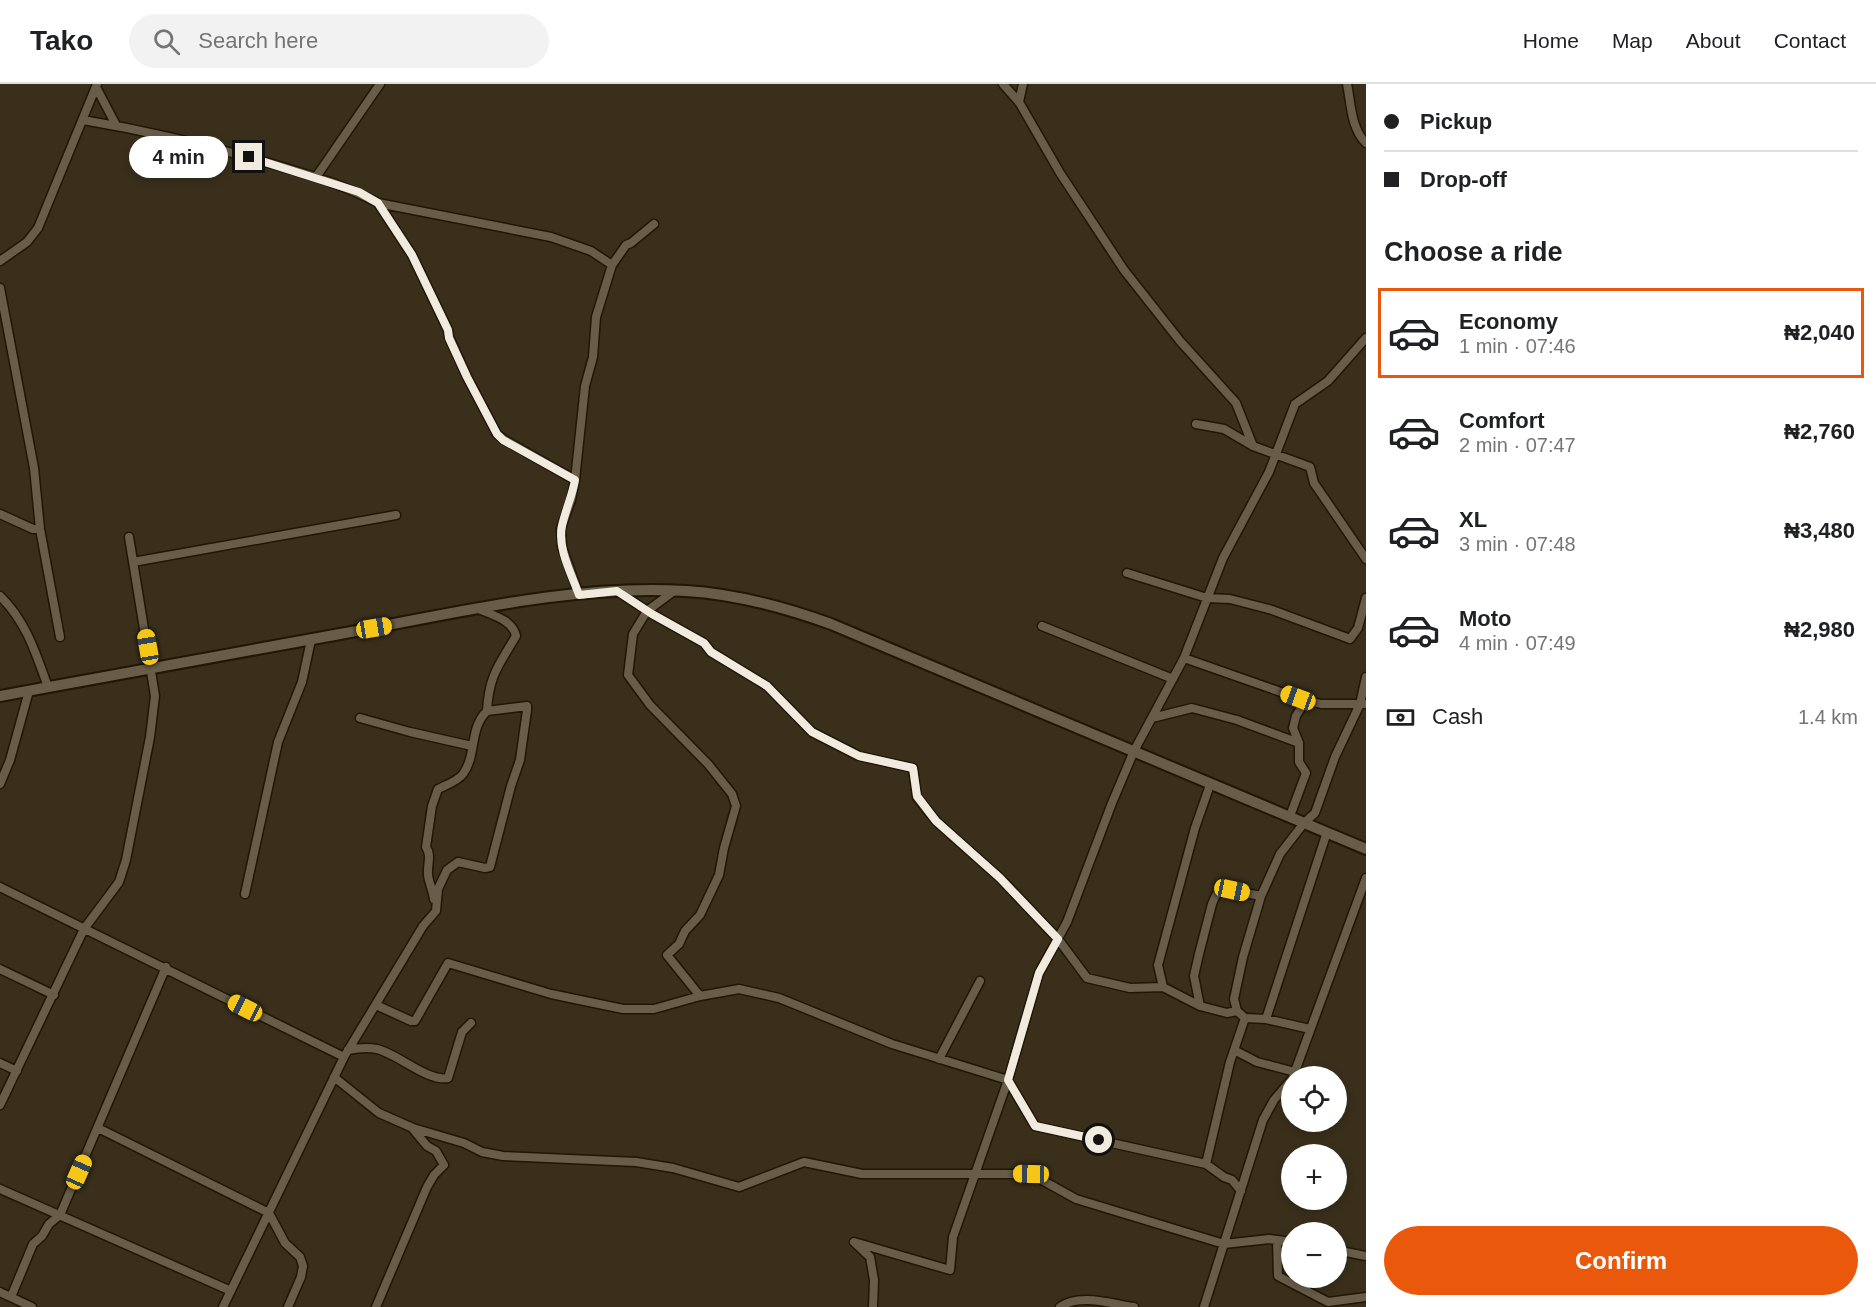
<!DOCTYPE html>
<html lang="en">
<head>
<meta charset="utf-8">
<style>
	body { margin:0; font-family:Arial,sans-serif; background:#f2f2f2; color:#202124; height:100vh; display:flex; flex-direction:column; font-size:22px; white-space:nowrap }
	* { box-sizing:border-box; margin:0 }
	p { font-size:20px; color:#757577 }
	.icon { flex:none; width:33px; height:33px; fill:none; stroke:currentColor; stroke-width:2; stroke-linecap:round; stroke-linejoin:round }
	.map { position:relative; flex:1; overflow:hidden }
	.panel { display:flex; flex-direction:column; background:#fff; width:510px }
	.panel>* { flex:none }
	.guide { display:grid; align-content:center; height:132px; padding:0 18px; background:#fff }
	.buttons { position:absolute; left:1281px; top:982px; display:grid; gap:12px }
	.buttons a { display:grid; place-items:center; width:66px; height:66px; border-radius:50%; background:#fff; box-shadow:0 3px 9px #0003; font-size:30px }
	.end { position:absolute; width:27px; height:27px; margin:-14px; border:8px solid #f1ebdf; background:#111; box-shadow:0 0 0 3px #111 }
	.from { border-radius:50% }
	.bubble { position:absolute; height:42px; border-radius:21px; background:#fff; box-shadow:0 3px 9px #0003; font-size:20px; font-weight:600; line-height:42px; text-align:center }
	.car { position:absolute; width:18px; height:36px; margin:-18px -9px; border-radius:8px; box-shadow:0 0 4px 2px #0007; background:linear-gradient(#f5c518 24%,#345 0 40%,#f5c518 0 76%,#345 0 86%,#f5c518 0) }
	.guide b { display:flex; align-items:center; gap:21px; height:57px; font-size:22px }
	.guide b+b { border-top:2px solid #e0e0e0 }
	.guide i { width:15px; height:15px; background:#202124 }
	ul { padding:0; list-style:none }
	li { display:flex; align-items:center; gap:18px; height:90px; margin:0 12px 9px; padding:0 6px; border:3px solid transparent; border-radius:0px }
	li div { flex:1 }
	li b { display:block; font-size:22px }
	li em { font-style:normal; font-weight:600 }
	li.current { border-color:#ea580c }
	li>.icon { width:54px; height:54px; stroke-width:1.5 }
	h2 { padding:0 18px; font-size:27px; line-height:72px }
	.pay { display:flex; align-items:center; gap:15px; height:66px; padding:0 18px; font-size:22px }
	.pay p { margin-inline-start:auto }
	.action { display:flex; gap:12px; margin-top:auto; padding:12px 18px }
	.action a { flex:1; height:69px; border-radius:36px; background:#ea580c; color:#fff; font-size:24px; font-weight:600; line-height:69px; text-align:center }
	header { display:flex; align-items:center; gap:36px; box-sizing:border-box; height:84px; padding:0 30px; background:#fff; border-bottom:2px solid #e0e0e0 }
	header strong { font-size:28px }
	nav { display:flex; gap:33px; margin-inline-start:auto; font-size:21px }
	.search { width:420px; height:54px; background:#f2f2f2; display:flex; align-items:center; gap:15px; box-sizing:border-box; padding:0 21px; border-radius:33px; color:#757577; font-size:22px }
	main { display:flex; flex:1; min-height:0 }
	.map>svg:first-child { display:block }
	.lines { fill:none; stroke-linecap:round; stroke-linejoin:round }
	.minor-casing { stroke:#201704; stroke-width:11 }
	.tertiary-casing { stroke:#201704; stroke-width:14 }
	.minor { stroke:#685d48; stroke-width:8 }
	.tertiary { stroke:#685d48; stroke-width:10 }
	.route { stroke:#f1ebdf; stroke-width:8 }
</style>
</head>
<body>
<header>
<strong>Tako</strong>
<div class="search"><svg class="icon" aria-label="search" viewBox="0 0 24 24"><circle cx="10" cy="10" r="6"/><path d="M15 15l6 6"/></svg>Search here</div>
<nav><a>Home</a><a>Map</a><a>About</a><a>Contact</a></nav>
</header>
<main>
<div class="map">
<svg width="1366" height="1223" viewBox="0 0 1366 1223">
	<rect width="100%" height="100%" fill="#392f1b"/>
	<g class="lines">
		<g class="minor-casing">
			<path id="minor" d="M1003,0l16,18 41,71 64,97 56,71 56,62 17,43 57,21 4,16 52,76
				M1347,0c4,19 4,45 19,59
				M96,3l20,38
				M1019,18l4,-18
				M83,36c66,11 132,27 196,46 34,10 68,20 99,37l173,34 40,14 21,14
				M316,93l64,-93
				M378,119l34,52 36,75 1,7 18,40 30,57 6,5 72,41
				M0,177l27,-19 11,-14 59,-144
				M0,204l34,180 6,61 20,108
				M1196,340l28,5 29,17
				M0,430l33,15h7
				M133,478l263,-47
				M1127,489l80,25 23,1 42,11 78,29 8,-11 8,-30
				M617,507l35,23 52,29 7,9 56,34 45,46 47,24 54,12 4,29 19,24 64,57 58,61 29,39 43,10 33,-1
				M674,507l-27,20 -14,23 -5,41 22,30 58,59 24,30 4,12 -12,42 -5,27 -19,40 -15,16 -6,13 -12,11 33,41
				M579,511l-17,-48 -1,-19 10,-28 4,-20 10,-94 8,-29 3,-40 16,-52 14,-20 5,-2 23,-19
				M0,512c26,25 36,58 48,91
				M1042,542l131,53
				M1184,574l114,40 23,6h44
				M360,634l50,14 62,14
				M1152,634l40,-10 45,12 62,23
				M0,700l10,-24 19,-69
				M1290,732l16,-43 -7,-11v-19l-6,-15 3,-12 10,-16
				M0,803l344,170 -121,250
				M245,810l33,-152 24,-60 9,-42
				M434,815c-1,-8 -5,-16 -6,-24 -1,-11 4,-19 -2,-28l6,-41 6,-17c8,-4 20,-8 25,-15 14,-19 6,-46 24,-63
				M0,885l54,26
				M376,921l35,16h4l33,-58 103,31 72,15h31l46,-13 39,-7 40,9 113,46 116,36 27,46 171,38 18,13 8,3 9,11
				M1200,922l-37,-19 -5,-22 37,-137 15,-43
				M1237,927l-10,2 -27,-7 -6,-30 5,-22 13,-50 4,-9 9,-6 36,7
				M1245,934l21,1 44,10
				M1266,935l61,-187
				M348,966c10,-2 19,-3 29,-1 21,5 51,33 71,29l14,-46 9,-9
				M1234,966l23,12 38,10
				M344,973l79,-131 13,-15 2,-22 9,-19 11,-8 27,6 5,-1 2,-8 19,-73 9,-26 7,-50v-4l-40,5c2,-36 12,-46 29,-75 -3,-16 -24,-21 -37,-27
				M939,975l41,-78
				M0,979l17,8
				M334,993l45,36 34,15 51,15 18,9 21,4 133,6 37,6 66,19 65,-25 58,12h169l45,25 148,45 45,-5 23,3
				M1293,993l73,-199
				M0,1021l84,-176 35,-47 7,-22 24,-123 5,-41 -26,-159
				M98,1044l171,85 16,30 15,14 3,9 -2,11 -13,30
				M1206,1080l24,-102 15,-44 -8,-7 -3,-12 9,-42 18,-61 19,-42 24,-31 11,-10 20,-56 25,-53 6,-27
				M0,1105l231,102
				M1277,1156l1,36 50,26 38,-5
				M1336,1166l30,6
				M0,1208l32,15
				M11,1213l22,-53 9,-8 7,-12 11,-9 106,-248
				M376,1223l51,-120 7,-12 10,-10 -8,-14 -9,-5 -14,-17
				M873,1223l1,-27 -4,-23 -16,-15 96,28 3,-33 55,-157 31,-107 28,-51 45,-119 22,-52 50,-93 39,-100 46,-86 26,-68 33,-23 38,-43
				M1060,1223c19,-14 52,-3 74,0
				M1204,1223l59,-187 11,-20 18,-21"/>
		</g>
		<g class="tertiary-casing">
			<path id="tertiary" d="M0,612c113,-21 226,-41 340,-62 113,-20 230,-50 346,-43 50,3 98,16 145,33l535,225"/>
		</g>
		<use href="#minor" class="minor"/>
		<use href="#tertiary" class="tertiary"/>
	</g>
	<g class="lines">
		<path class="route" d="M249,73l110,35 19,11 34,52 36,75 1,8 18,39 30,57 6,6 72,40c-3,17 -10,31 -13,46 -5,22 10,49 17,69l38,-4 35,23 52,29 7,9 56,34 45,46 47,24 54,12 4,28 19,25 64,57 58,61 -19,34 -31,107 27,46 64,14"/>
	</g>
</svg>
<div class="buttons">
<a><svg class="icon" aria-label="locate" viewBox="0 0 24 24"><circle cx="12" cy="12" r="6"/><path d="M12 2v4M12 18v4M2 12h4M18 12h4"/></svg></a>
<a>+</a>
<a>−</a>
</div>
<i class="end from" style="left:1099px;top:1056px"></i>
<i class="end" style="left:249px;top:73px"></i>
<div class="bubble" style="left:129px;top:52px;width:99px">4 min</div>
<i class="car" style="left:374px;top:544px;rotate:80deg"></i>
<i class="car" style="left:148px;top:563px;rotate:350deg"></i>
<i class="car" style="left:1298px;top:614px;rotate:290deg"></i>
<i class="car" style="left:1232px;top:806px;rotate:102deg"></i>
<i class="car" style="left:245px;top:924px;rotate:297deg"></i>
<i class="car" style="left:79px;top:1088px;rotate:24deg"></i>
<i class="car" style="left:1031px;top:1090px;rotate:271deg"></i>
</div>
<section class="panel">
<div class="guide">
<b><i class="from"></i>Pickup</b>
<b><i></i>Drop-off</b>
</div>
<h2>Choose a ride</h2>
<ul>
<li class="current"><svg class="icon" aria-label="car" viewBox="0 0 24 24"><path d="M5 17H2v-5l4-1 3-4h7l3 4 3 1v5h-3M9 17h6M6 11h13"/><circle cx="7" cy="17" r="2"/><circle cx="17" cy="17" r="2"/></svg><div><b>Economy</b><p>1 min · 07:46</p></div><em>₦2,040</em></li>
<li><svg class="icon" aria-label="car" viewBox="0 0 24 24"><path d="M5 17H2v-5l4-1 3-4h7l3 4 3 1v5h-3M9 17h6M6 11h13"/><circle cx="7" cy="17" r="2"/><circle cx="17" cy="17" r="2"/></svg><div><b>Comfort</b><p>2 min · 07:47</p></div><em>₦2,760</em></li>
<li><svg class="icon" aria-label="car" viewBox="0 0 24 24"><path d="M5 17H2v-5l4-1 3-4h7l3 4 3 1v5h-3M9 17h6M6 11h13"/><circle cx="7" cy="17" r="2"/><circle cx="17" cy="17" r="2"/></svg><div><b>XL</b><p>3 min · 07:48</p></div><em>₦3,480</em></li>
<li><svg class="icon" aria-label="car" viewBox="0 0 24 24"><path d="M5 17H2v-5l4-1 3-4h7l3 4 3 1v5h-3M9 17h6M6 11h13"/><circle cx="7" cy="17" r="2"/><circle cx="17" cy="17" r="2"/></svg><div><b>Moto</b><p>4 min · 07:49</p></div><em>₦2,980</em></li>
</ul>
<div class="pay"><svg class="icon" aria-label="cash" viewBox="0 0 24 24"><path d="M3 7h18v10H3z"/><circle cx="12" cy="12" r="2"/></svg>Cash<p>1.4 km</p></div>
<div class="action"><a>Confirm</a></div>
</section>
</main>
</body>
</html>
